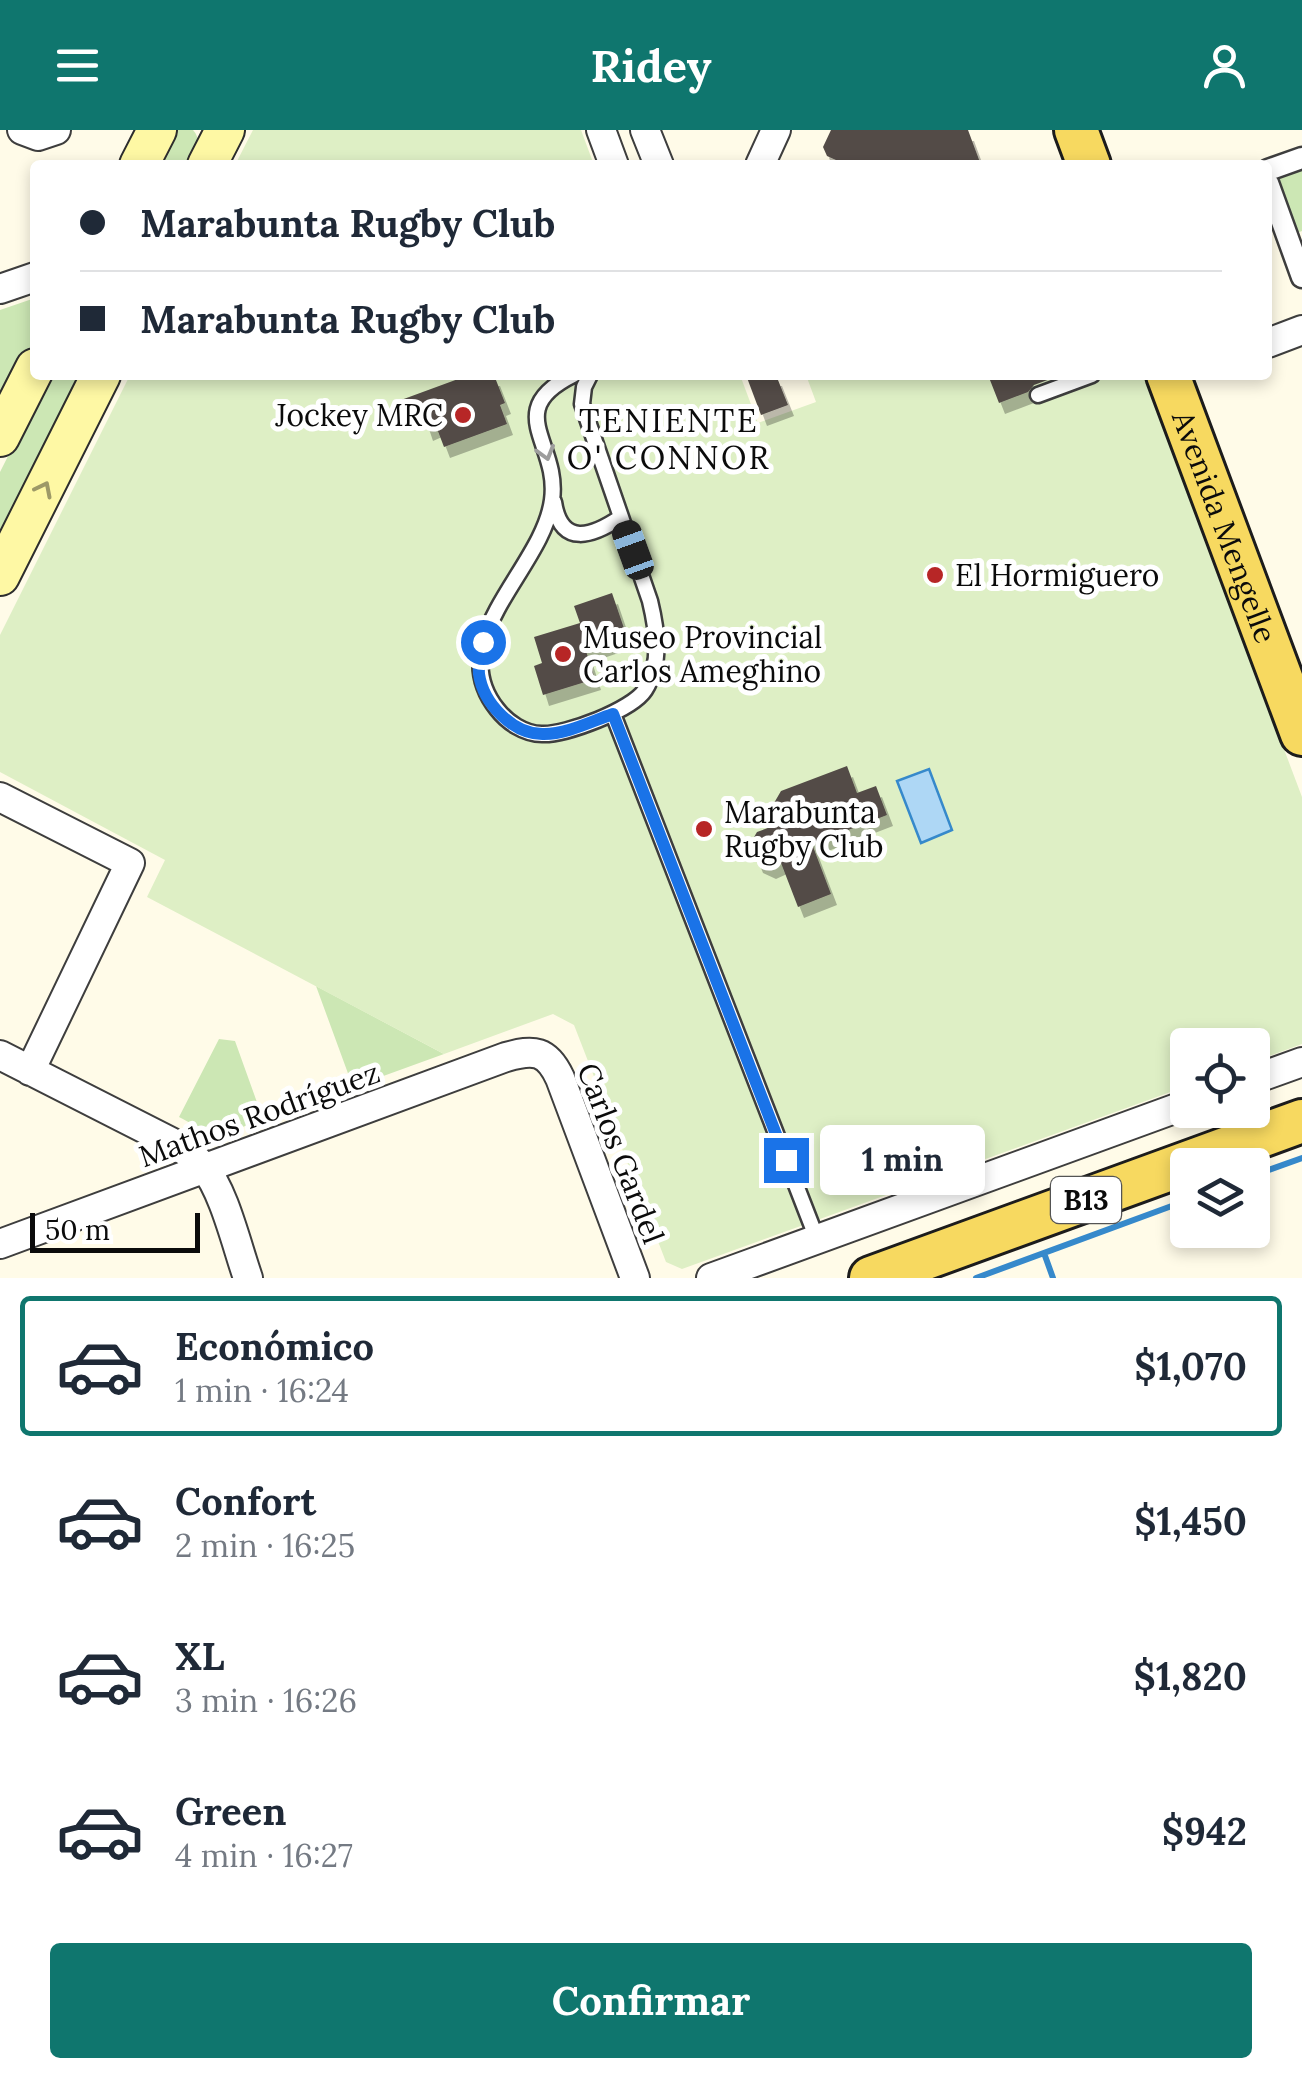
<!DOCTYPE html>
<html lang="es">
<head>
<meta charset="utf-8">
<style>
	body { margin:0; font-family:Lora,serif; background:#f2f2f3; color:#1f2937; height:100vh; display:flex; flex-direction:column; font-size:38px; white-space:nowrap }
	* { box-sizing:border-box; margin:0 }
	p { font-size:32px; color:#747a83 }
	.icon { flex:none; width:55px; height:55px; fill:none; stroke:currentColor; stroke-width:2; stroke-linecap:round; stroke-linejoin:round }
	.map { position:relative; height:1148px; overflow:hidden }
	.details { display:flex; flex-direction:column; background:#fff; flex:1 }
	.details>* { flex:none }
	.top-card { position:absolute; left:30px; top:30px; width:1242px; height:220px; border-radius:10px; box-shadow:0 5px 15px #0003; display:grid; align-content:center; height:220px; padding:0 50px; background:#fff }
	.tools { position:absolute; left:1170px; top:898px; display:grid; gap:20px }
	.tools a { display:grid; place-items:center; width:100px; height:100px; border-radius:10px; background:#fff; box-shadow:0 5px 15px #0003; font-size:50px }
	.scale { position:absolute; left:30px; bottom:25px; width:170px; box-sizing:border-box; padding-left:10px; border:5px solid #0b0b0b; border-top:0; font-size:28px; line-height:35px; white-space:nowrap; color:#0b0b0b; -webkit-text-stroke:8px #fff; paint-order:stroke }
	.end { position:absolute; width:45px; height:45px; margin:-22px; border:12px solid #1a73e8; background:#fff; box-shadow:0 0 0 5px #fff }
	.from { border-radius:50% }
	.bubble { position:absolute; height:70px; border-radius:10px; background:#fff; box-shadow:0 5px 15px #0003; font-size:32px; font-weight:800; line-height:70px; text-align:center }
	.car { position:absolute; width:30px; height:60px; margin:-30px -15px; border-radius:12px; box-shadow:0 0 8px 2px #0007; background:linear-gradient(#222 24%,#8ab4d8 0 40%,#222 0 76%,#8ab4d8 0 86%,#222 0) }
	.top-card b { display:flex; align-items:center; gap:35px; height:95px; font-size:38px }
	.top-card b+b { border-top:2px solid #e0e1e3 }
	.top-card i { width:25px; height:25px; background:#1f2937 }
	ul { padding:18px 0 0; list-style:none }
	li { display:flex; align-items:center; gap:30px; height:140px; margin:0 20px 15px; padding:0 30px; border:5px solid transparent; border-radius:10px }
	li div { flex:1 }
	li b { display:block; font-size:38px }
	li em { font-style:normal; font-weight:800 }
	li.selected { border-color:#0f766e }
	li>.icon { width:90px; height:90px; stroke-width:1.5 }
	.cta { display:flex; gap:20px; margin-top:auto; padding:20px 50px }
	.cta a { flex:1; height:115px; border-radius:10px; background:#0f766e; color:#fff; font-size:40px; font-weight:800; line-height:115px; text-align:center }
	header { display:flex; justify-content:space-between; align-items:center; height:130px; padding:0 50px; background:#0f766e; color:#fff; font-size:45px; font-weight:800 }
	.map>svg:first-child { display:block }
	.green { fill:#cce7b4 }
	.pitch { fill:#deefc5 }
	.water { fill:#aed7f5; stroke:#3689cb; stroke-width:2.5 }
	.lines { fill:none; stroke-linecap:round; stroke-linejoin:round }
	.stream { stroke:#3689cb; stroke-width:6 }
	.building { fill:#534c47; filter:url(#shadow) }
	.service-casing { stroke:#3e3e3e; stroke-width:19 }
	.pedestrian-casing { stroke:#3e3e3e; stroke-width:25 }
	.minor-casing { stroke:#3e3e3e; stroke-width:32 }
	.secondary-casing { stroke:#2d2d2d; stroke-width:42 }
	.primary-casing { stroke:#1c1c1c; stroke-width:48 }
	.service { stroke:#fff; stroke-width:14 }
	.pedestrian { stroke:#fff; stroke-width:20 }
	.minor { stroke:#fff; stroke-width:28 }
	.secondary { stroke:#fef8a4; stroke-width:38 }
	.primary { stroke:#f7d960; stroke-width:42 }
	.oneway { stroke:#9d9d9d }
	.oneway2 { stroke:#9d9967 }
	.route { stroke:#1a73e8; stroke-width:12 }
	.poi-dot { fill:#b72626; stroke:#fff; stroke-width:4 }
	.labels { text-anchor:middle; dominant-baseline:central; stroke-width:10; stroke-linejoin:round; paint-order:stroke }
	.shield { fill:#fff; stroke:#545454; stroke-width:2.5 }
	.shield-label { font-size:28px; font-weight:bold; fill:#0b0b0b }
	.poi-label { font-size:30px; fill:#0b0b0b; stroke:#fff; text-anchor:start }
	.street-label { font-size:30px; fill:#0b0b0b; stroke:#fff }
	.neighbourhood-label { font-size:32px; letter-spacing:2.5px; fill:#0b0b0b; stroke:#fff }
</style>
</head>
<body>
<header><svg class="icon" aria-label="menu" viewBox="0 0 24 24"><path d="M4 6h16M4 12h16M4 18h16"/></svg>Ridey<svg class="icon" aria-label="person" viewBox="0 0 24 24"><circle cx="12" cy="8" r="4"/><path d="M4 21q1-7 8-7t8 7"/></svg></header>
<div class="map">
<svg width="1302" height="1148" viewBox="0 0 1302 1148">
	<defs>
		<filter id="shadow"><feDropShadow dx="6" dy="11" stdDeviation="0" flood-color="#0004"/></filter>
	</defs>
	<rect width="100%" height="100%" fill="#fffbe8"/>
	<path class="green" d="M172,0h21c10,11 3,22 -2,35h-39z
		M1302,16v85l-24,9 -10,-29v-46l-17,-1z
		M35,168v39l-35,69v-96z
		M49,245h39l-88,173v-76z
		M316,856l128,68 -91,33z
		M219,909l16,2 28,78c-45,17 -40,21 -84,-2z"/>
	<path class="pitch" d="M253,0h328l13,35h-359z
		M130,245h610l18,48 58,-21 -10,-27h337l159,422v247l-49,18 -1,-17h-64l-1,41 -505,183 -16,-7 -92,-237 -21,-11 -109,40 -297,-157 18,-37 -165,-88v-137z"/>
	<path class="water" d="M929,639l23,61 -31,13 -24,-62z"/>
	<g class="lines">
		<path class="stream" d="M1252,1046l50,-18
			M1044,1123l9,25
			M976,1148l212,-78"/>
	</g>
	<path class="building" d="M831,0h137l13,35h-134l-20,-9 -4,-9z
		M469,245h25l11,28 -5,2 7,19 -63,23 -8,-21 -9,4 -6,-18 -14,6 -6,-18z
		M746,245h30l12,30 -27,10z
		M988,245h73l-27,10 -6,7 -29,11z
		M612,463l15,44 -41,14 9,28 -52,16 -9,-29 8,-3 -8,-26 46,-14 -6,-17z
		M847,636l10,27 19,-7 11,29 -75,29 19,50 -33,13 -17,-44 -11,5 -13,-6 -7,-18 7,-12 24,-9 -7,-20 7,-12z"/>
	<g class="lines">
		<g class="service-casing">
			<path id="service" d="M573,245c-72,36 -13,68 -21,125 -9,69 -111,139 -55,209 10,13 27,25 45,25 24,1 90,-24 103,-44 17,-27 12,-60 5,-89l-68,-197 2,-17 6,-12
				M1038,265l54,-20
				M554,372c7,46 39,34 67,15
				M613,584l204,525"/>
		</g>
		<g class="pedestrian-casing">
			<path id="pedestrian" d="M1268,40l34,-12
				M1268,53l34,94"/>
		</g>
		<g class="minor-casing">
			<path id="minor" d="M22,0l16,6 18,-6
				M601,0l13,35
				M645,0l14,35
				M760,35l16,-35
				M0,159l35,-12
				M1268,213l34,-13
				M0,667l130,66 -100,208
				M0,925l171,87c12,7 23,14 32,24 21,24 34,81 45,112
				M1252,950l50,-18
				M0,1114l506,-187c28,-8 41,-7 54,21l75,200
				M711,1148l477,-174"/>
		</g>
		<g class="secondary-casing">
			<path id="secondary" d="M139,35l18,-35
				M207,35l18,-35
				M0,307l35,-69
				M0,446l101,-201"/>
		</g>
		<g class="primary-casing">
			<g id="primary">
				<path d="M1076,0l13,35"/>
				<path id="s1" d="M1168,245l134,359"/>
				<path d="M871,1148l431,-157"/>
			</g>
		</g>
		<use href="#service" class="service"/>
		<use href="#pedestrian" class="pedestrian"/>
		<use href="#minor" class="minor"/>
		<use href="#secondary" class="secondary"/>
		<use href="#primary" class="primary"/>
	</g>
	<defs><path id="oneway-chevron" d="M-2-3.5L2.5 0L-2 3.5" fill="none" stroke-width="1.6" stroke-linecap="round" stroke-linejoin="round" transform="scale(2.5)"/></defs>
	<use class="oneway" href="#oneway-chevron" transform="translate(546 323) rotate(74)"/>
	<use class="oneway2" href="#oneway-chevron" transform="translate(44 359) rotate(-63)"/>
	<g class="lines">
		<path class="route" d="M483,512c-2,10 -5,21 -4,32 4,29 34,61 65,60 23,0 48,-13 69,-20l173,446"/>
	</g>
	<g class="poi-dot">
		<circle cx="463" cy="285" r="10"/>
		<circle cx="935" cy="445" r="10"/>
		<circle cx="563" cy="524" r="10"/>
		<circle cx="704" cy="699" r="10"/>
	</g>
	<g class="labels">
		<rect class="shield" x="1051" y="1047" width="70" height="46" rx="8"/>
		<g class="shield-label">
			<text x="1086" y="1070">B13</text>
		</g>
		<g class="poi-label">
			<text x="443" y="285" text-anchor="end">Jockey MRC</text>
			<text x="955" y="445">El Hormiguero</text>
			<text x="583" y="507">Museo Provincial<tspan x="583" dy="34">Carlos Ameghino</tspan></text>
			<text x="724" y="682">Marabunta<tspan x="724" dy="34">Rugby Club</tspan></text>
		</g>
		<g class="street-label">
			<text stroke="none"><textPath href="#s1" startOffset="162">Avenida Mengelle</textPath></text>
			<text transform="translate(259 984) rotate(-20)">Mathos Rodríguez</text>
			<text transform="translate(621 1023) rotate(69)">Carlos Gardel</text>
		</g>
		<g class="neighbourhood-label">
			<text x="669" y="290">TENIENTE<tspan x="669" dy="37">O' CONNOR</tspan></text>
		</g>
	</g>
</svg>
<div class="tools">
<a><svg class="icon" aria-label="locate" viewBox="0 0 24 24"><circle cx="12" cy="12" r="6"/><path d="M12 2v4M12 18v4M2 12h4M18 12h4"/></svg></a>
<a><svg class="icon" aria-label="layers" viewBox="0 0 24 24"><path d="M12 4l9 5-9 5-9-5zM3 14l9 5 9-5"/></svg></a>
</div>
<div class="scale">50 m</div>
<i class="end from" style="left:483px;top:512px"></i>
<i class="end" style="left:786px;top:1030px"></i>
<div class="bubble" style="left:820px;top:995px;width:165px">1 min</div>
<i class="car" style="left:633px;top:420px;rotate:340deg"></i>
<div class="top-card">
<b><i class="from"></i>Marabunta Rugby Club</b>
<b><i></i>Marabunta Rugby Club</b>
</div>
</div>
<section class="details">
<ul>
<li class="selected"><svg class="icon" aria-label="car" viewBox="0 0 24 24"><path d="M5 17H2v-5l4-1 3-4h7l3 4 3 1v5h-3M9 17h6M6 11h13"/><circle cx="7" cy="17" r="2"/><circle cx="17" cy="17" r="2"/></svg><div><b>Económico</b><p>1 min · 16:24</p></div><em>$1,070</em></li>
<li><svg class="icon" aria-label="car" viewBox="0 0 24 24"><path d="M5 17H2v-5l4-1 3-4h7l3 4 3 1v5h-3M9 17h6M6 11h13"/><circle cx="7" cy="17" r="2"/><circle cx="17" cy="17" r="2"/></svg><div><b>Confort</b><p>2 min · 16:25</p></div><em>$1,450</em></li>
<li><svg class="icon" aria-label="car" viewBox="0 0 24 24"><path d="M5 17H2v-5l4-1 3-4h7l3 4 3 1v5h-3M9 17h6M6 11h13"/><circle cx="7" cy="17" r="2"/><circle cx="17" cy="17" r="2"/></svg><div><b>XL</b><p>3 min · 16:26</p></div><em>$1,820</em></li>
<li><svg class="icon" aria-label="car" viewBox="0 0 24 24"><path d="M5 17H2v-5l4-1 3-4h7l3 4 3 1v5h-3M9 17h6M6 11h13"/><circle cx="7" cy="17" r="2"/><circle cx="17" cy="17" r="2"/></svg><div><b>Green</b><p>4 min · 16:27</p></div><em>$942</em></li>
</ul>
<div class="cta"><a>Confirmar</a></div>
</section>
</body>
</html>
